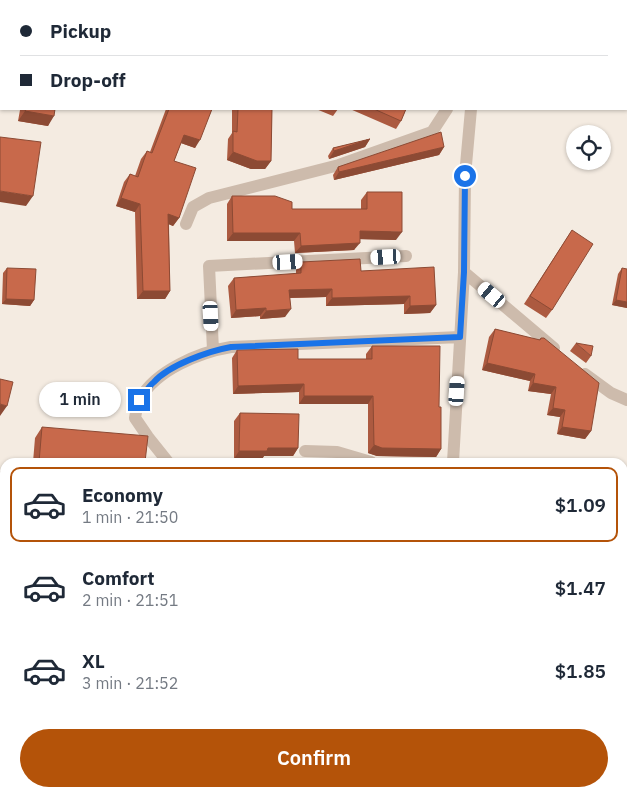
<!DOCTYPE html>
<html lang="en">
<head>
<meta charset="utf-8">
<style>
	body { margin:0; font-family:"IBM Plex Sans",sans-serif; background:#f6f6f7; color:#1f2937; height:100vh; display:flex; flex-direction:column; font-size:19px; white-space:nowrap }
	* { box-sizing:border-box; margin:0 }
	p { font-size:16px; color:#747a83 }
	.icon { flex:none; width:28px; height:28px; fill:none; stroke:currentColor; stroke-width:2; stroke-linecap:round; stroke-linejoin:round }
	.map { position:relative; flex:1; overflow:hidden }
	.sheet { position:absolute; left:0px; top:458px; width:628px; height:339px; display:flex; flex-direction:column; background:#fff; border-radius:15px 15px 0 0; box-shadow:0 1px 4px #0004 }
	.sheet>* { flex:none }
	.banner { position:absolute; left:0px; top:0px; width:628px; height:110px; box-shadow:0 1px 4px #0004; display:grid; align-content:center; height:110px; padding:0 20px; background:#fff }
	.controls { position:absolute; left:566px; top:125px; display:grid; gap:10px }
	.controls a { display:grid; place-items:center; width:45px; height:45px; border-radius:50%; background:#fff; box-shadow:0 1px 4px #0004; font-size:25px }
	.end { position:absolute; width:22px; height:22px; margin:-11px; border:6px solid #1a73e8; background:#fff; box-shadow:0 0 0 2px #fff }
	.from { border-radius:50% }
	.bubble { position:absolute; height:35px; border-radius:18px; background:#fff; box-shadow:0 1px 4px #0004; font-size:16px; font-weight:600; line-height:35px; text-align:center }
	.car { position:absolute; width:15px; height:30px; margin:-15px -8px; border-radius:6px; box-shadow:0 0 4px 1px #0007; background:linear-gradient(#fff 24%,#345 0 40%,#fff 0 76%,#345 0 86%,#fff 0) }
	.banner b { display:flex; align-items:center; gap:18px; height:48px; font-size:19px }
	.banner b+b { border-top:1px solid #e0e1e3 }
	.banner i { width:12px; height:12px; background:#1f2937 }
	ul { padding:9px 0 0; list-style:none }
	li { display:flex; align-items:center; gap:15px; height:75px; margin:0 10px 8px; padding:0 10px; border:2px solid transparent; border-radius:10px }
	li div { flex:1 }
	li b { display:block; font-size:19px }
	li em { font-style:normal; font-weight:600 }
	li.current { border-color:#b45309 }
	li>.icon { width:45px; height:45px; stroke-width:1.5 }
	.cta { display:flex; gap:10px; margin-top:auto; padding:10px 20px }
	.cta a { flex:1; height:58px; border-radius:30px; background:#b45309; color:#fff; font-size:20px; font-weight:600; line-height:58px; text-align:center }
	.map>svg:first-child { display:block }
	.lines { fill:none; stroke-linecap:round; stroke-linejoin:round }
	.minor { stroke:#cdbbac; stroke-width:12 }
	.wall { fill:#ac5a40 }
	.shaded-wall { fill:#8c4a34 }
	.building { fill:#c8694b; stroke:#8c4a34 }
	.route { stroke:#1a73e8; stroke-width:6 }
</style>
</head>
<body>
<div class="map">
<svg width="627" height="796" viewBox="0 0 627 796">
	<rect width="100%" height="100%" fill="#f4ebe1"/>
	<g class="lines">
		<path class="minor" d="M305,0l2,1
			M208,1l1,-1
			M495,1l1,-1
			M186,224l7,-17 16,-9 130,-33 93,-33 15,-23
			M464,272l90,76
			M213,350l-4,-84 197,-10
			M585,374l26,19 16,7
			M305,451l32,1 34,10
			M168,462l-20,-25 -13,-19c1,-6 2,-13 5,-19 16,-29 60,-47 91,-52l229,-10
			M453,462l11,-190 1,-96 6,-67
			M0,477l5,5
			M369,796l1,-5"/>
	</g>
	<path class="wall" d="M8,109h47l-7,17 -30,-5 2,-11z
		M166,109h46l-17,39 -14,-5 -7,18 5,57 -6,8 -4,-2 1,67 -5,8h-28l-2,-87 -19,-6 8,-24 6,-8 5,2 6,-17 6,-8 3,1z
		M232,109h40l-1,52 -6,8h-14l-24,-9 1,-21 4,-6z
		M316,109h22l-5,7z
		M350,109h56l-5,12 -5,8z
		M370,139l-5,8 -36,12 -1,-3 5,-8z
		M444,147l-5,8 -105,25 -1,-5 5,-8z
		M367,192l29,48 -36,-1 -6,11 -59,3 -1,-12h-67v-37l5,-8 60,13h69v-9z
		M572,230l-20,80 -6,8 -22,-14z
		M301,262l60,9 75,34 -6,8 -26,1v-10l-78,2v-9l-36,1 -5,19 -25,2v-3l-29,2 -3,-32 6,-8 62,-4v-4z
		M7,268l27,32 -4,6 -28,-2 1,-31z
		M622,268l5,40 -15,-3 6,-31z
		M495,329l44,11 2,-2 50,93 -6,8 -28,-5 3,-17 -13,-2 4,-21 -23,-3 2,-10 -48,-11 7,-33z
		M576,343l15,13 -5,7 -16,-12z
		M372,346l67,61 2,42 -5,8 -59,-1 -9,-3v-49h-69v-12l-66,2 -1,-36 5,-8 61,9h68v-5z
		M240,413l58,35 -5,8h-29l-2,3h-28v-38z
		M42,427l103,35h-112l2,-24z
		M308,791h56l-1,5h-56z
		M387,791h222l-1,5h-222z"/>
	<path class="shaded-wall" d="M381,0h26l-1,1h-17z
		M594,0h19l-1,1z
		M0,97h1v11h-1z
		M8,109h13l-1,1z
		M25,111l29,5 -6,10 -30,-5z
		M184,135l16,5 -5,8 -17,-6z
		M370,139l-5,8 -36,12 5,-8z
		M444,147l-5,8 -105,25 5,-8z
		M233,152l38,9 -6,8h-14l-24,-9z
		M0,191l33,5 -7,10 -26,-4z
		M121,198l19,6 -5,8 -19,-6z
		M168,214l11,4 -6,8 -10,-4z
		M360,231l42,1 -6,8 -42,-1z
		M233,233h67l-6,8h-67z
		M360,243l-6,7 -59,3 6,-7z
		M332,289l-6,8 -42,1 5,-8z
		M143,291h27l-5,8h-28z
		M410,296l-6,8 -78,2 6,-8z
		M6,299l28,1 -4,6 -28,-2z
		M616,300l11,2v6l-15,-3z
		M436,305l-6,8 -26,1 6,-8z
		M266,308l-6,8 -29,2 5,-8z
		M291,309l-6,8 -25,2 6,-8z
		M487,363l48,11 -5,7 -48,-11z
		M533,383l23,4 -5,7 -23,-3z
		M304,384l-5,8 -66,2 5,-8z
		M304,396h69l-5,8h-69z
		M0,404l7,2 -7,10z
		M553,408l12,2 -5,7 -13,-2z
		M562,427l29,4 -6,8 -28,-5z
		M374,445l67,4 -5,8 -59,-1 -9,-3z
		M268,448h30l-5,8h-29l-2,3h-28l5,-8z"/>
	<path class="building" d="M24,0h41v1h-42z
		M104,0h80v1h-81z
		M0,58l1,1v38h-1z
		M26,109h29l-1,7 -29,-5z
		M169,109h43l-12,31 -16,-5 -10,26 22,7 -17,50 -11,-4 2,77h-27l-3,-87 -19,-6 9,-24 8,3 9,-26 5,2z
		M238,109h34l-1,52h-14l-24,-9v-21l4,1z
		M374,109h32l-5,12z
		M441,132l3,15 -105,25 -1,-5z
		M0,137l41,5 -8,54 -33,-5z
		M370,139l-36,12 -1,-3z
		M367,192h35v40l-42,-1v12l-59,3 -1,-13h-67l-1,-37h43l17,6v7h75z
		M572,230l21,14 -41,66 -22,-14z
		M360,259l1,12 73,-4 2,38 -26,1v-10l-78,2v-9l-43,1 2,19 -25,2v-3l-30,2 -2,-32 67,-5v-11z
		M7,268l29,1 -2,31 -28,-1z
		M622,268l5,1v33l-11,-2z
		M495,329l45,11 1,-2h3l55,45 -8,48 -29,-4 3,-17 -12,-2 3,-21 -23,-4 2,-9 -48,-11z
		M576,343l17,3 -2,10z
		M372,346h68l-1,61h2v42l-59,-1 -8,-3 -1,-49h-69v-12l-66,2 -1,-36 61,-1v10h74z
		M0,379l13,3 -6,24 -7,-2z
		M240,413l59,1 -1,34h-30l-1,3h-28z
		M42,427l106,9 -3,26h-106z
		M312,791h52l-1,5h-52z
		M391,791h218l-1,5h-219z"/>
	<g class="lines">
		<path class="route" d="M139,400c5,-6 9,-13 15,-18 15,-17 55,-31 77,-35l229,-10 4,-65 1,-96"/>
	</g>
</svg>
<div class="controls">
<a><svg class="icon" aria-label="locate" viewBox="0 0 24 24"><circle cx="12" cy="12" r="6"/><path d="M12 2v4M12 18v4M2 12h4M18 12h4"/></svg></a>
</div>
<i class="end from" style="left:465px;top:176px"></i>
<i class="end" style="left:139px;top:400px"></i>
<div class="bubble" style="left:39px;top:382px;width:82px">1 min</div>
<i class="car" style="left:386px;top:257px;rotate:267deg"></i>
<i class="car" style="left:288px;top:262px;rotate:87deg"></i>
<i class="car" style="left:492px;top:295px;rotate:310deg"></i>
<i class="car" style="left:211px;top:316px;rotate:177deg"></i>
<i class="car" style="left:457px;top:391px;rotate:4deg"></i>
<div class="banner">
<b><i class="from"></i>Pickup</b>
<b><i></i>Drop-off</b>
</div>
<section class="sheet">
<ul>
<li class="current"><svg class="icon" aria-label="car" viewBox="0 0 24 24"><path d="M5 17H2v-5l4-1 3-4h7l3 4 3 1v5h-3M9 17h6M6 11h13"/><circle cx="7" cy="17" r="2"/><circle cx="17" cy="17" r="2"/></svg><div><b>Economy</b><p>1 min · 21:50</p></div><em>$1.09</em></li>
<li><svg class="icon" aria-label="car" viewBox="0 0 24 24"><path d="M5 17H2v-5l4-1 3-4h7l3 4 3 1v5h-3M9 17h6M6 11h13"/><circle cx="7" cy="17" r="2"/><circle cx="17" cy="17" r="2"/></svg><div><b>Comfort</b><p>2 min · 21:51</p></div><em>$1.47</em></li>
<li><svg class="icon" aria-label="car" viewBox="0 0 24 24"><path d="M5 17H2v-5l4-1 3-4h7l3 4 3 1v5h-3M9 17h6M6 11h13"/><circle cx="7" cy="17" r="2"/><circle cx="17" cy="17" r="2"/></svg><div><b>XL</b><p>3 min · 21:52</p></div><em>$1.85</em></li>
</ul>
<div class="cta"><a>Confirm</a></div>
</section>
</div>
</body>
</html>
